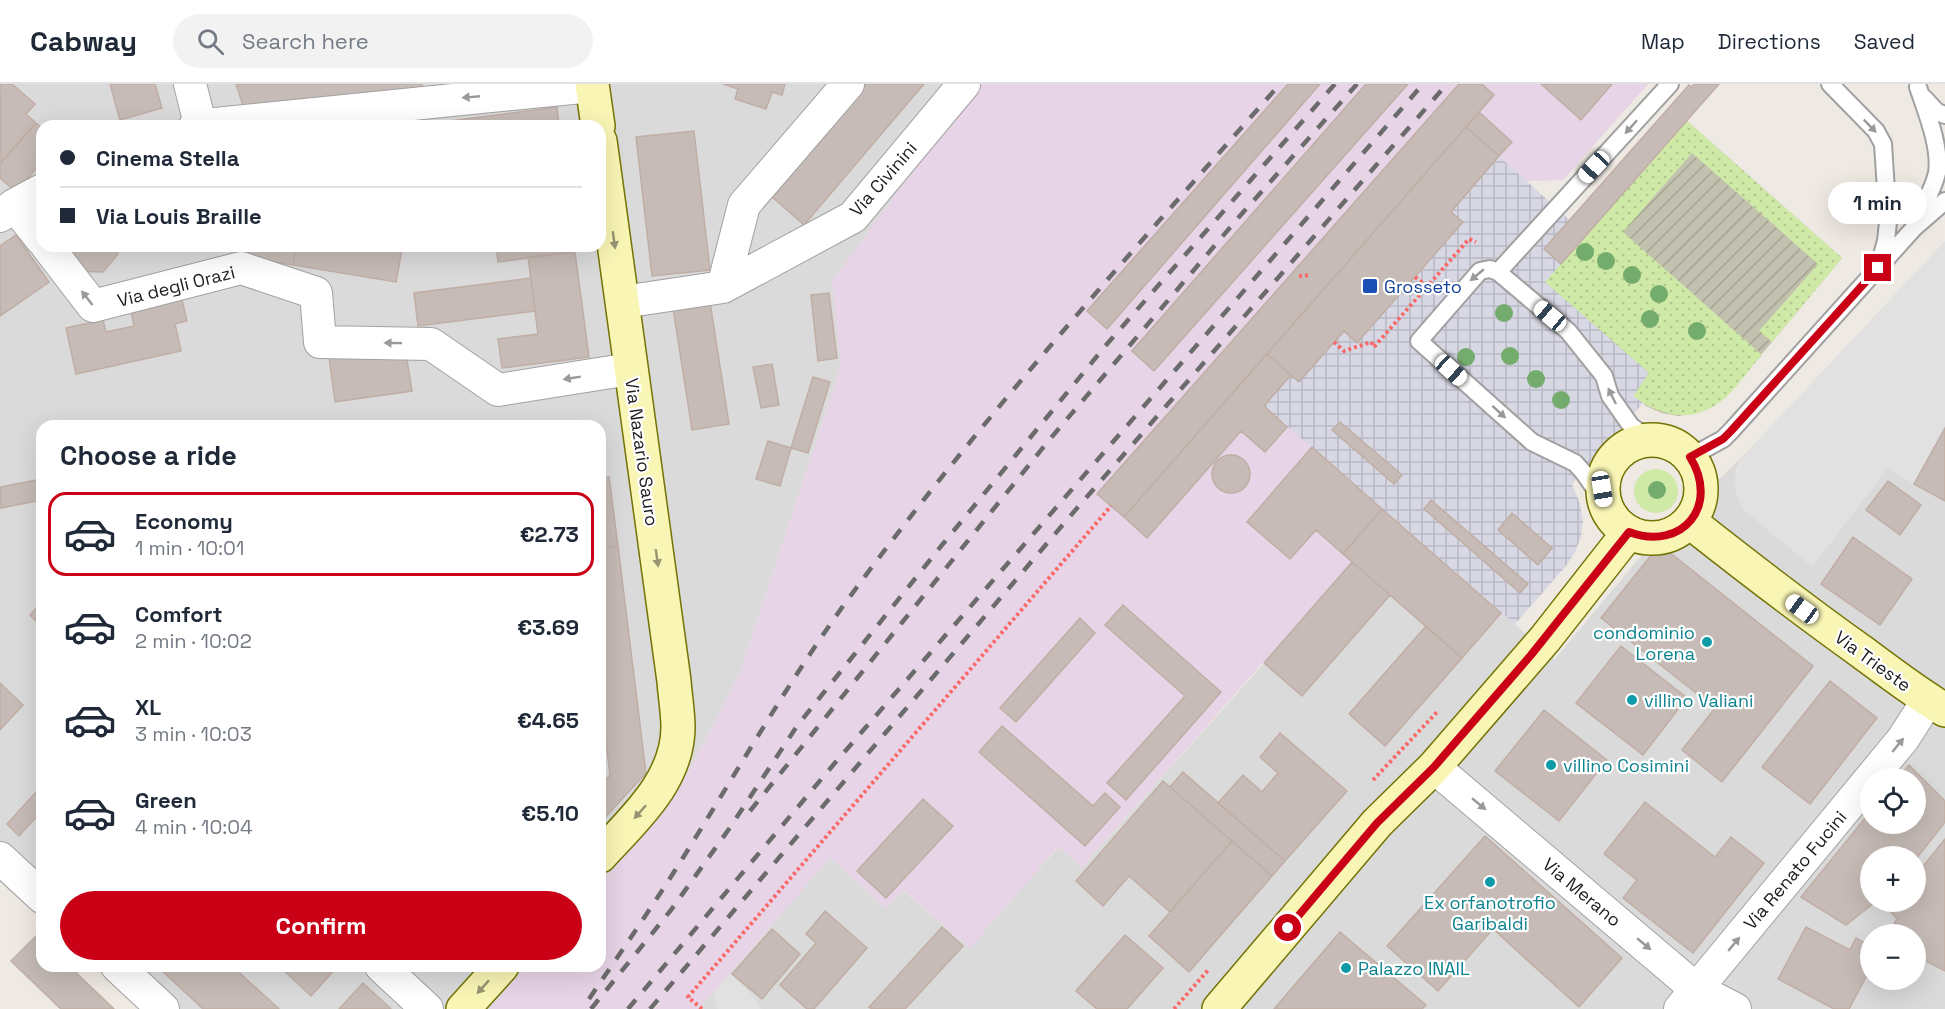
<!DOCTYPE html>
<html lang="en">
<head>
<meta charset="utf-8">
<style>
	body { margin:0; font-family:"Space Grotesk",sans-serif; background:#f2f2f3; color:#1f2937; height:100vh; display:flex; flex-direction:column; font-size:22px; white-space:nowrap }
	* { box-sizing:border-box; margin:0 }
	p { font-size:20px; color:#747a83 }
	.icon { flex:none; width:33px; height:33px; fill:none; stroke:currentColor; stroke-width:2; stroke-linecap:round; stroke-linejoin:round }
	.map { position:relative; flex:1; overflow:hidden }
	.details { position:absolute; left:36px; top:336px; width:570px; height:552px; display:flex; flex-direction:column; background:#fff; border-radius:18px; box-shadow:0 6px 24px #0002 }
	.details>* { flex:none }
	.banner { position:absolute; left:36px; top:36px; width:570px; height:132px; border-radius:18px; box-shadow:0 6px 24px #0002; display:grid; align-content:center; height:132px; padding:0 24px; background:#fff }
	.controls { position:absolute; left:1860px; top:684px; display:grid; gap:12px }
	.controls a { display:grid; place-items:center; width:66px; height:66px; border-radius:50%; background:#fff; box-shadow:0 6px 24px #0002; font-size:30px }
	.end { position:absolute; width:27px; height:27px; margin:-14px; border:8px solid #c90016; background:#fff; box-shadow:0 0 0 3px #fff }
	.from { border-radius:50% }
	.bubble { position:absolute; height:42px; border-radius:21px; background:#fff; box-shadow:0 6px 24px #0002; font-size:20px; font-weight:700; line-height:42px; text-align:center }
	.car { position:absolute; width:18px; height:36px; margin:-18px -9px; border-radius:8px; box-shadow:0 0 4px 2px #0007; background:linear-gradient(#fff 24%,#345 0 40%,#fff 0 76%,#345 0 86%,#fff 0) }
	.banner b { display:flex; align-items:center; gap:21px; height:57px; font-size:22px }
	.banner b+b { border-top:2px solid #e0e1e3 }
	.banner i { width:15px; height:15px; background:#1f2937 }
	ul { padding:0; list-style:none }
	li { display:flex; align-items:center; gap:18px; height:84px; margin:0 12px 9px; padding:0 12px; border:3px solid transparent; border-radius:18px }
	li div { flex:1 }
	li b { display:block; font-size:22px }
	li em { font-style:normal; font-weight:700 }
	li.active { border-color:#c90016 }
	li>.icon { width:54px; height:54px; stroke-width:1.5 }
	h2 { padding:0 24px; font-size:27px; line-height:72px }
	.cta { display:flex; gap:12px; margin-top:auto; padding:12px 24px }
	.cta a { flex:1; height:69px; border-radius:36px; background:#c90016; color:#fff; font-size:24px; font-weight:700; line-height:69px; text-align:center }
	header { display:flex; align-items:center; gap:36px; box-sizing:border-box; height:84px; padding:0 30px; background:#fff; border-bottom:2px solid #e0e1e3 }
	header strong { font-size:28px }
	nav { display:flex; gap:33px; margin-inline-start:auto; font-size:21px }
	.search { width:420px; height:54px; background:#f2f2f3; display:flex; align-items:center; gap:15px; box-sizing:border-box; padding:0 21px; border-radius:33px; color:#747a83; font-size:22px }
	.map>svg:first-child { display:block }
	.residential { fill:#dbdada; fill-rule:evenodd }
	.railway { fill:#e7d4e6 }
	.construction { fill:url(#construction-furrows) }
	.grass { fill:#cfe9a7 }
	.garden { fill:url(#garden-dots) }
	.parking { fill:#e1e1e1 }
	.plaza { fill:url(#plaza-grid) }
	.building { fill:#c6bbb6; stroke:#c0aea5; stroke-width:1.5 }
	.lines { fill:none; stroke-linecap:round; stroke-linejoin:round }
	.lane-casing { stroke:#a1a1a1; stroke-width:20 }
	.street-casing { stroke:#a1a1a1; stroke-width:34 }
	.secondary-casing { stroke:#737305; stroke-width:36 }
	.path { stroke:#fa6868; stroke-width:4; stroke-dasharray:3 3; stroke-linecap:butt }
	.lane { stroke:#fff; stroke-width:16 }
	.street { stroke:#fff; stroke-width:32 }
	.secondary { stroke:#f9f5b5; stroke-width:33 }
	.rail { stroke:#6b6b6b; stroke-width:4.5; stroke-dasharray:12 12; stroke-linecap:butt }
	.tree { fill:#73ac6c }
	.oneway { fill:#999 }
	.oneway2 { fill:#969471 }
	.route { stroke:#c90016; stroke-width:8 }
	.transit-dot { fill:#1a4fb4; stroke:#fff; stroke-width:2 }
	.culture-dot { fill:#0f9aa8; stroke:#fff; stroke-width:2 }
	.labels { text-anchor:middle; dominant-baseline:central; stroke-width:4.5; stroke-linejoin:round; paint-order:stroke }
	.street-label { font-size:18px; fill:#1d1d1d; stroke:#fff }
	.transit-label { font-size:18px; fill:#164399; stroke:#fff; text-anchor:start }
	.culture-label { font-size:18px; fill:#0d838f; stroke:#fff; text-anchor:start }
</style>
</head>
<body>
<header>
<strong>Cabway</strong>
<div class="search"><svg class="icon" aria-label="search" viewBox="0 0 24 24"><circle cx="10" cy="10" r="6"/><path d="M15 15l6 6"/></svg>Search here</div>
<nav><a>Map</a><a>Directions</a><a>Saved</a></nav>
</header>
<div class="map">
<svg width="1945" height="925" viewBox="0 0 1945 925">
	<defs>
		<pattern id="construction-furrows" width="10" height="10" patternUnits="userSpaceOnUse" patternTransform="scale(1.5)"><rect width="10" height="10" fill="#c2c0ae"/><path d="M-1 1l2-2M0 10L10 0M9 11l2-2" fill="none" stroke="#a6a595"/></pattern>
		<pattern id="garden-dots" width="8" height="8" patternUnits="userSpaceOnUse" patternTransform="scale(1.5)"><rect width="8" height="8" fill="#cfe9a7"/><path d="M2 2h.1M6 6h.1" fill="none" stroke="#b1c78f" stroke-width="1.8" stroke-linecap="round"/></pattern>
		<pattern id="plaza-grid" width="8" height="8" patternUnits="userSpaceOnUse" patternTransform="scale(1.5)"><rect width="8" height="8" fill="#d7d8e4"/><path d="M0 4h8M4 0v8" fill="none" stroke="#b8b9c3"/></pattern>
	</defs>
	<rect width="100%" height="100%" fill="#eee9e2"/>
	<path class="residential" d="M0,0h973l-9,18 -131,179 8,84 -101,308 -51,98 -36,53 -53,60v-458h-558v494l-42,-38zM42,42h558v120h-558z
		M1312,363l243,212 90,-108 97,-94 -7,16 154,-5 56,33v508h-1246l131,-152 56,51 16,-18 67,57 90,-100 23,20 182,-204 26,-104 -43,-37zM1870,694h46v46h-46zM1870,772h46v46h-46zM1870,850h46v46h-46z
		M93,882h434l-38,43h-349z"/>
	<path class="railway" d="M973,0h675l-85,96 -37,1 -27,-24 -48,55 12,10 -106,121 -14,-12 -44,51 -8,-7 -27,30 48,42 -65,75 43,37 26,-29 36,32 -270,305 -24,-20 -88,101 -67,-58 -17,18 -56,-50 -131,151h-210l38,-43h73v-82l53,-60 36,-53 51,-98 101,-308 -9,-84 132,-179z"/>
	<path class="construction" d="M1687,37l155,137 -116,139 -14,10 -16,6 -17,3 -17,-3 -16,-7 -101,-124z"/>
	<path class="grass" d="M1634 407a22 22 0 1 1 44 0a22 22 0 1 1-44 0Z"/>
	<path class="garden" d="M1687,37l155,137 -70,84 -13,-11 59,-67 -126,-111 -69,79 139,123c-12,13 -23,30 -36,42 -29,27 -64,21 -93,-1l16,-23 -104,-91z"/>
	<path class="parking" d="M1945,157v187l-31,56 -26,-16 -76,99 -68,-57 -8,-16 -2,-12 8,-25z
		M730,889l21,21 10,15h-44l-3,-17z"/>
	<path class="plaza" d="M1499,72l87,79 -41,47 104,91 -16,23 10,7 -71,81 8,20 3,17 -2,16 -6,15 -9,14 -51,58 -251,-218 27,-31 8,7 45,-51 13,12 106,-121 -12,-10z"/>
	<path class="building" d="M0,0h12l23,20 -9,10 10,9 -35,39z
		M110,0h45l7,24 -42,12z
		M236,0h186v4l-178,21z
		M723,0h62l-3,11 -10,-3 -6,17 -31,-10 3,-10z
		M866,0h58l-120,141 -33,-29z
		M1288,0h32l-213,245 -20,-18z
		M1366,0h42l-254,287 -22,-20z
		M1459,0h23l12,11 -370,422 -27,-23z
		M1541,0h71l-31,36z
		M1694,0h25l-158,180 -17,-15 145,-164 3,2z
		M557,23l2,19h-109v-5z
		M1479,28l33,30 -13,14 -33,-29z
		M416,33v9h-86z
		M36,39l6,5v34l-26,30 -16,-14v-14z
		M1466,43l33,29 -48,56 12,10 -106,121 -13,-12 -45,51 -32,-28z
		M694,47l16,139 -58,6 -16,-139z
		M16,151l33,47 -49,34v-70z
		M56,162h56l6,8 -15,18 -31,-1z
		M237,162h59l-3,19 -57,-9z
		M296,162h84l22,4 -6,32 -103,-17z
		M496,162h78l1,6 -77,10z
		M575,168l14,105 -87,11 -4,-29 40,-5 -10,-77z
		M531,194l4,33 -117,15 -4,-33z
		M829,209l8,65 -19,3 -7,-66z
		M181,211l6,26 -12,3 6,27 -105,23 -10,-46 37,-8 3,12 28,-6 -4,-20z
		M710,218l19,122 -37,6 -19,-122z
		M405,263l7,44 -77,11 -6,-45z
		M1267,270l24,21 -27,31 23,21 -22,25 -24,-21 -94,107 -23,-21z
		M772,280l7,41 -18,3 -8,-41z
		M813,293l17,5 -22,71 -17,-5z
		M1340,338l62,53 -8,9 -62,-54z
		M1945,344v73l-31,-17z
		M768,357l23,7 -11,38 -24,-7z
		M1312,363l70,62 -39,45 -27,-24 -26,29 -43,-37z
		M1212 390a19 19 0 1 1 38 0a19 19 0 1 1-38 0Z
		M609,393l9,69 -18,2v-70z
		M42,395v21l-41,8 -1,-21z
		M1888,397l33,24 -21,30 -34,-25z
		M1431,416l97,84 -8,9 -96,-84z
		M1382,425l119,104 -39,45 -119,-104z
		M1512,429l40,35 -14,17 -40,-35z
		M1853,453l59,42 -32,46 -59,-41z
		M618,462l28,227 -46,50v-37l10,-11 -10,-83v-144z
		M1660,465l9,3 144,114 -91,116 -40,-32 33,-42 -114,-90 51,-64z
		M1352,478l38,33 -88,101 -38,-33z
		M42,518v25l-12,-12z
		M1123,521l98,87 -95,108 -19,-17 78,-87 -80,-71z
		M1080,534l15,15 -79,89 -16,-14z
		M1426,542l36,32 -77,88 -36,-32z
		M1621,562l66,52 -44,57 -67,-52z
		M1830,597l47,37 -67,86 -48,-37z
		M0,599l23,22 -23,25z
		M1544,626l63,50 -48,61 -64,-50z
		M1002,642l91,80 12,-13 15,14 -35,39 -106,-94z
		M1280,649l67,58 -62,70 -67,-58 25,-28 19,17 16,-19 -18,-16z
		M1909,681l36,36v21l-29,37v-3h-46v46h5l-29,23 -45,-28 69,-85v12h46v-46h-18z
		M1183,688l102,89 -13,15 -102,-89z
		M1163,697l69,60 -62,71 -41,-36 -26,30 -27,-25z
		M37,707l5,5v15l-23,25 -12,-12z
		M923,715l30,27 -67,72 -29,-27z
		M1645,718l70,55 16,-20 33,26 -71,90 -70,-55 14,-18 -33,-26z
		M1485,752l137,122 -43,49 -86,-78 -55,62 -51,-45z
		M1945,755v132l-29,-15v-22h-28l9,-15 -9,-10 6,-7h22v-27z
		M1232,757l40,35 -83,96 -40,-36z
		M825,827l42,37 -53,61h-7l-27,-24 36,-42 -10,-9z
		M942,843l21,19 -58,63h-33l-3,-2z
		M1806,843l44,23 6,-12 14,8v23l-21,40h-15l-56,-30z
		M772,845l28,25 -38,45 -30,-25z
		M1340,848l86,73 -4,4h-148z
		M37,851l5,5v26h27l45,43h-53l-50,-48z
		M1125,851l38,33 -36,41h-30l-21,-18z
		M157,882h75l47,43h-76z
		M279,882h59l-27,30z
		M363,899l28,26h-52z"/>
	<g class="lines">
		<g class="lane-casing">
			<path id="lane" d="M1830,0l46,47 7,13 5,78 -2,19 -6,21
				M1924,14l13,14 8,3
				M1916,140c6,-16 17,-34 21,-51 4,-26 -11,-62 -19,-86
				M1498,188l172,-188
				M1690,373l33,-18 8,-8 183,-203 31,-27
				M1604,418l-20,-29 -9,-10 -43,-21 -113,-101 61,-70 10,-2 8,3 70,59 36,45 6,20 21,30 18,13"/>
		</g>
		<g class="street-casing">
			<path id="street" d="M190,0l10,40
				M195,42l397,-40
				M14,121l28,35
				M0,132l14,-11 28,-15
				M47,162l46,60 148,-38 75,25 4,49 111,2 67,46 132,-21
				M723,203l21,-82 104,-121
				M623,218l100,-15 130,-70 111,-133
				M1434,683l262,222 39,20
				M0,774l42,39
				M117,882l46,43
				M381,882l46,43
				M1680,925l223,-270 25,-39"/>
		</g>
		<g class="secondary-casing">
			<path id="secondary" d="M592,0l6,42
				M600,57l74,540c1,15 4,31 4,46 0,54 -45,93 -78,129
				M1603 405a49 49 0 1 1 98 0a49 49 0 1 1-98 0Z
				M1689,437c57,45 114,89 173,131 27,20 54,41 83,58
				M463,925l39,-43
				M1219,925l158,-186 57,-56 111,-128 84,-107"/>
		</g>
		<path class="path" d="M1299,192l11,-1
			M1415,193l13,10
			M1334,258l10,9 27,-9 3,5 95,-108 7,3
			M1373,696l65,-69
			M702,925l-14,-12 423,-491
			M1174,925l35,-40"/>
		<use href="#lane" class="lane"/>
		<use href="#street" class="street"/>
		<use href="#secondary" class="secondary"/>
		<path class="rail" d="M750,727l300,-372 189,-222 118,-133
			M589,915c36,-53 72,-105 105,-159 50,-80 97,-162 152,-238 133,-182 285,-349 434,-518
			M591,925l80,-99 58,-81 68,-103 145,-181 165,-201 228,-260
			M628,925l206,-245 589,-680
			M650,925l428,-502 369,-423"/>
	</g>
	<g class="tree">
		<circle cx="1585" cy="168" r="9"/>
		<circle cx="1606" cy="177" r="9"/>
		<circle cx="1632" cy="191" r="9"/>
		<circle cx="1659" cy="210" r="9"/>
		<circle cx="1504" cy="229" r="9"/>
		<circle cx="1650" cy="235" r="9"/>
		<circle cx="1697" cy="247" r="9"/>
		<circle cx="1510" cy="272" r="9"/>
		<circle cx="1466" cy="273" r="9"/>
		<circle cx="1536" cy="295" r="9"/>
		<circle cx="1561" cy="316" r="9"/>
		<circle cx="1657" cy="406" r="9"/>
	</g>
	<defs><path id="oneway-solid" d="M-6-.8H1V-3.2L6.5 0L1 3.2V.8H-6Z" transform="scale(1.5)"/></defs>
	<g class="oneway">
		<use href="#oneway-solid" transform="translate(471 13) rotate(175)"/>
		<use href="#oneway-solid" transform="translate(1870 42) rotate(46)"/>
		<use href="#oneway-solid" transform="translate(1631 43) rotate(132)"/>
		<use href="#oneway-solid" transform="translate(1477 191) rotate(140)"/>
		<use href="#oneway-solid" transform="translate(87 214) rotate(-128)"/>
		<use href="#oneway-solid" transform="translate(393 259) rotate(-179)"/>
		<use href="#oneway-solid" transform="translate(572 294) rotate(171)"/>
		<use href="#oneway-solid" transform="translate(1612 312) rotate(-116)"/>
		<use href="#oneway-solid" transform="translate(1499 328) rotate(42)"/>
		<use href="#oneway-solid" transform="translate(1898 661) rotate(-51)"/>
		<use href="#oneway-solid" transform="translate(1479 720) rotate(40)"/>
		<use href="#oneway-solid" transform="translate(1644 860) rotate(40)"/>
		<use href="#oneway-solid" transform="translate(1734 860) rotate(-50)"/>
	</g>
	<g class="oneway2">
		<use href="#oneway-solid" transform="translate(614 156) rotate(82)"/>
		<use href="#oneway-solid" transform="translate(657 474) rotate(82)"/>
		<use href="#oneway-solid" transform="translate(640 728) rotate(132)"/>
		<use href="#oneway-solid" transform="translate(483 903) rotate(132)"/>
	</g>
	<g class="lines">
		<path class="route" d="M1288,844l89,-105 57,-56 97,-112 98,-123c54,20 91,-27 61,-75l33,-18 8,-8 147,-163"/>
	</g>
	<rect class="transit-dot" x="1362" y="194" width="16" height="16" rx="3"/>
	<g class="culture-dot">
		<circle cx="1707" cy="558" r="6"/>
		<circle cx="1632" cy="616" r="6"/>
		<circle cx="1551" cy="681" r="6"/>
		<circle cx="1490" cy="798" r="6"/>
		<circle cx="1346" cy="884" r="6"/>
	</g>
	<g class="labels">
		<g class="street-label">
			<text transform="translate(883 95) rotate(-49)">Via Civinini</text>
			<text transform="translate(176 202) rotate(-14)">Via degli Orazi</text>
			<text transform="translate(642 368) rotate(82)">Via Nazario Sauro</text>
			<text transform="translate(1873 577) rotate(36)">Via Trieste</text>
			<text transform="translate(1795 786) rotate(-50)">Via Renato Fucini</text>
			<text transform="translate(1582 808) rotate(40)">Via Merano</text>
		</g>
		<g class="transit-label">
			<text x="1384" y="202">Grosseto</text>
		</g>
		<g class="culture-label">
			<text x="1695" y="548" text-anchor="end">condominio<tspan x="1695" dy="21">Lorena</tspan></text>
			<text x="1644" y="616">villino Valiani</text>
			<text x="1563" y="681">villino Cosimini</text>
			<text x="1490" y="818" text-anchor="middle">Ex orfanotrofio<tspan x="1490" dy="21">Garibaldi</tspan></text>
			<text x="1358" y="884">Palazzo INAIL</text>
		</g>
	</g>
</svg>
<div class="controls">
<a><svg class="icon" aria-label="locate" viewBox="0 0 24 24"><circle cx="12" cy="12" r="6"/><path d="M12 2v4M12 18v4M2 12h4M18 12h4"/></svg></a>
<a>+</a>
<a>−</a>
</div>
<i class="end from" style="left:1288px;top:844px"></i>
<i class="end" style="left:1878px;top:184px"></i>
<div class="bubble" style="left:1828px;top:98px;width:99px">1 min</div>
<i class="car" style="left:1594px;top:83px;rotate:223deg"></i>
<i class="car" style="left:1550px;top:232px;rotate:310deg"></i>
<i class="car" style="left:1451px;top:286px;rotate:132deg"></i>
<i class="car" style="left:1602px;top:405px;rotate:171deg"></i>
<i class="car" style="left:1802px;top:525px;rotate:306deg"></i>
<div class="banner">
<b><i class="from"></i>Cinema Stella</b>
<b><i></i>Via Louis Braille</b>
</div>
<section class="details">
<h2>Choose a ride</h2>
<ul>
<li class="active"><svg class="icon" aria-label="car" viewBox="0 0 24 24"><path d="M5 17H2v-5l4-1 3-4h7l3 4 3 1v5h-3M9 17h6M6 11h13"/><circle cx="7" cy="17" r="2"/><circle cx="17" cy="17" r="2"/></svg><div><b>Economy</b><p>1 min · 10:01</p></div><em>€2.73</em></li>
<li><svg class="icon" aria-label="car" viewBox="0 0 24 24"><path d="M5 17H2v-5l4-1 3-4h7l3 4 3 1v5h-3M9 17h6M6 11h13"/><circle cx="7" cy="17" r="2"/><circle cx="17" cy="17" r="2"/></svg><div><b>Comfort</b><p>2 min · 10:02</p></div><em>€3.69</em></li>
<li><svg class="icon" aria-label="car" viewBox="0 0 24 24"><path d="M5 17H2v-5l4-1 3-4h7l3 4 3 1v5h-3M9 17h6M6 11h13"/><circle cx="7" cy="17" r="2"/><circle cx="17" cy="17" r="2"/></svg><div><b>XL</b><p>3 min · 10:03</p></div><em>€4.65</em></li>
<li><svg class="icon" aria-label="car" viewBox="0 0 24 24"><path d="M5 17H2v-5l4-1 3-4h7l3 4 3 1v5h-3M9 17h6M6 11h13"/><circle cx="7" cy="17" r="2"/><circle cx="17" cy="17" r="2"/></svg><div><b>Green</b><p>4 min · 10:04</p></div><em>€5.10</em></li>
</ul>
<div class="cta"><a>Confirm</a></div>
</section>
</div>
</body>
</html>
